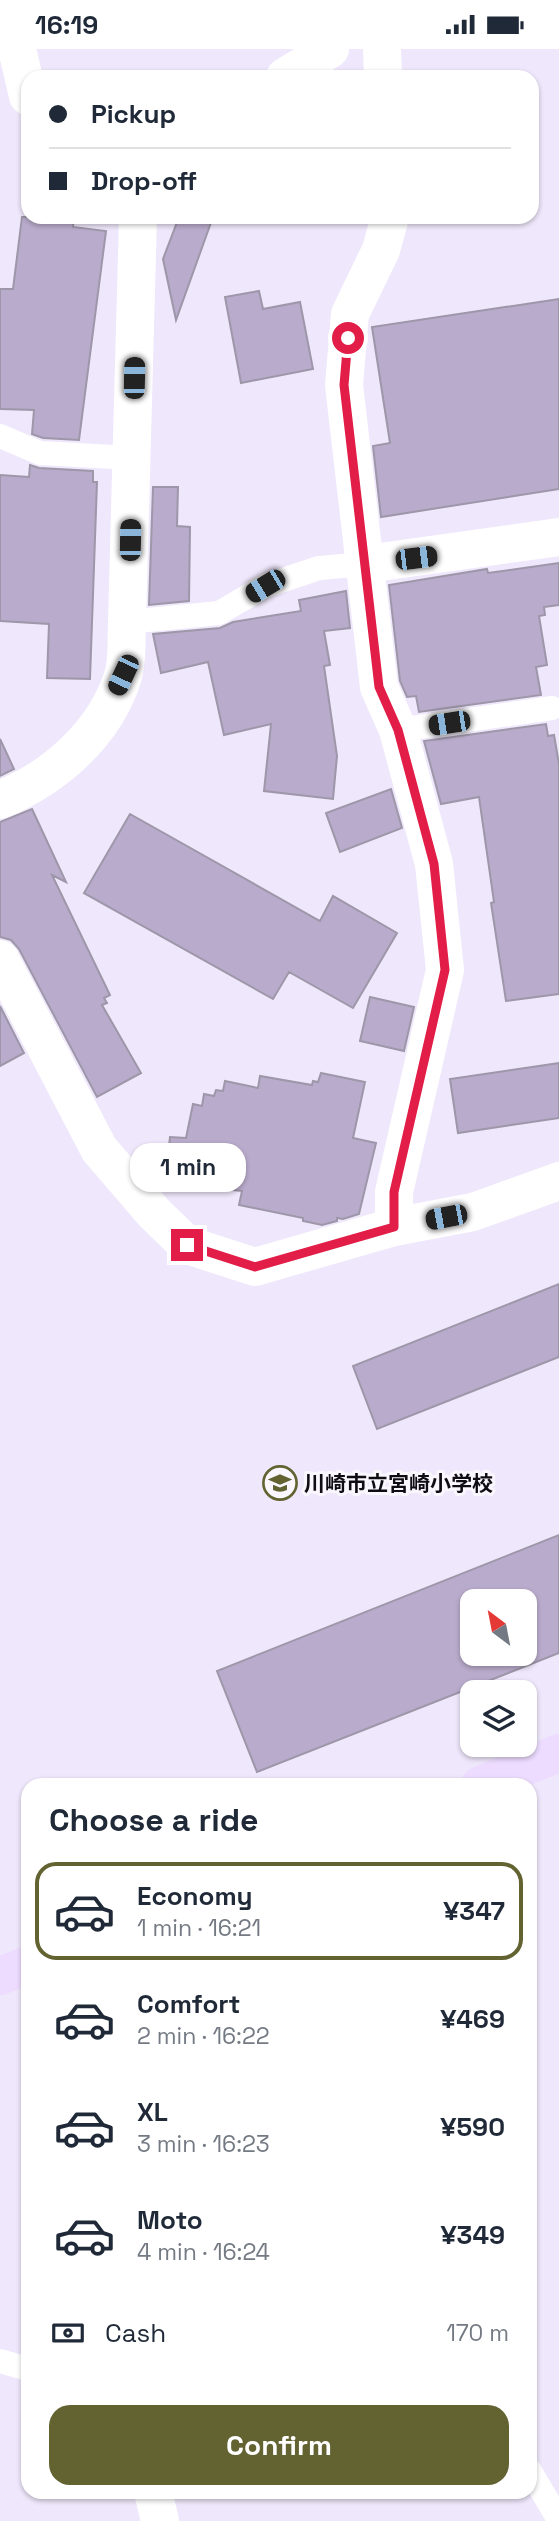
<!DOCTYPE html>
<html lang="en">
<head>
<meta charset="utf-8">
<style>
	body { margin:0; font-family:"Space Grotesk","Noto Sans JP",sans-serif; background:#f6f6f7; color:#1f2937; height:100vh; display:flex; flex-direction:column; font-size:26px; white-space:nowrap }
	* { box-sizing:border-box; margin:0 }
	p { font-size:23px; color:#747a83 }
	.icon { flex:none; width:38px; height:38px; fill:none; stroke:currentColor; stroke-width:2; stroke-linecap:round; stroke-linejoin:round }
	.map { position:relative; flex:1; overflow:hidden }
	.drawer { position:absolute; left:21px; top:1729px; width:516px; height:721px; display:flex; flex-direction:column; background:#fff; border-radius:21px; box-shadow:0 2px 5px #0004 }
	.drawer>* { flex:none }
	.guide { position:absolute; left:21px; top:21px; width:518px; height:154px; border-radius:21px; box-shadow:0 2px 5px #0004; display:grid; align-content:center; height:154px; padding:0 28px; background:#fff }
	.needle { width:46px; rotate:328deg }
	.buttons { position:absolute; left:460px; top:1540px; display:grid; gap:14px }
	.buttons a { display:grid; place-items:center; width:77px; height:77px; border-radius:14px; background:#fff; box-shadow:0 2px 5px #0004; font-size:35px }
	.end { position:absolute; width:32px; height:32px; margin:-16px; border:9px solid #e11d48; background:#fff; box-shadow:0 0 0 4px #fff }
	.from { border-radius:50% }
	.bubble { position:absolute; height:49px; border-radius:21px; background:#fff; box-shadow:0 2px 5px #0004; font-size:23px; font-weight:600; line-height:49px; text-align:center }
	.car { position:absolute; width:21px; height:42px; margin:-21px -10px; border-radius:9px; box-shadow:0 0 5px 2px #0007; background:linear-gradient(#222 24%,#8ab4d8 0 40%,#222 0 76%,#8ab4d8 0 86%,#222 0) }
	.guide b { display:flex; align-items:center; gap:24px; height:66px; font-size:26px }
	.guide b+b { border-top:2px solid #e0e1e3 }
	.guide i { width:18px; height:18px; background:#1f2937 }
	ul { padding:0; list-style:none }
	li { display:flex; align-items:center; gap:21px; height:98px; margin:0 14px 10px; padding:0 14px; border:4px solid transparent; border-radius:21px }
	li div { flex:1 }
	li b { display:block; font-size:26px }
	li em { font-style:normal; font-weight:600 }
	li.selected { border-color:#626331 }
	li>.icon { width:63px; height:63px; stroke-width:1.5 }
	h2 { padding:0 28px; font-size:32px; line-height:84px }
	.pay { display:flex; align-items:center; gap:18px; height:77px; padding:0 28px; font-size:26px }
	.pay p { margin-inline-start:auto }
	.button { display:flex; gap:14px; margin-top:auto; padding:14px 28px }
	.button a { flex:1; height:80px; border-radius:21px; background:#626331; color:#fff; font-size:28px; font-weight:600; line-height:80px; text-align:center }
	.status { display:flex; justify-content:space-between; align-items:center; height:49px; padding:0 35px; background:#fff; direction:ltr }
	.status svg { height:19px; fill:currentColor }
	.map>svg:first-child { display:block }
	.building { fill:#b9abcb; stroke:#9e97a9; stroke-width:2; fill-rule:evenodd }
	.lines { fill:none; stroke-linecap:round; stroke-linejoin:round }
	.lane { stroke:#fff; stroke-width:24 }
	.street { stroke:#fff; stroke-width:38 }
	.secondary { stroke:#eddcff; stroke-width:38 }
	.route { stroke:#e11d48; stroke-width:9 }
	.labels { text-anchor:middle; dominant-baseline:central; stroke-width:6; stroke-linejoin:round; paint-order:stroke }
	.poi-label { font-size:21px; font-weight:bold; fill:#0f0d13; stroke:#faf7ff; text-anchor:start }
</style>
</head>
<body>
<div class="status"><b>16:19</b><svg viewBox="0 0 49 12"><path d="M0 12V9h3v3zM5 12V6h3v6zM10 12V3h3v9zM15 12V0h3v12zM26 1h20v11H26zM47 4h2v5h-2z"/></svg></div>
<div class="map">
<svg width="559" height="2472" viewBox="0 0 559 2472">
	<rect width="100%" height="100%" fill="#efe7fb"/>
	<path class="building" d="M22,168h52l-1,10 33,4 -27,209 -36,-2 -11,-4 2,-24 -34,-1v-120h13z
		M179,168h34l-37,103 -13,-61z
		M259,242l4,18 37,-7 13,67 -72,14 -16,-86z
		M559,250v190l-178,28 -8,-71 17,-3 -18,-116z
		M30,416l9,3 54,3v11h4l-7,197 -43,-1 2,-54 -49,-3v-146l29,2z
		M153,438h25l-1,39 13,1 -1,74 -40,4z
		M559,514v42l-15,2 1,8 -6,1 8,49 -11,2 5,28 -122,17 -3,-16 -9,1 -7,-16 -11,-96 98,-16 1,4z
		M346,542l4,37 -26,3 6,34 -6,1 13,90 -4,43 -69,-8 7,-67 -47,11 -16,-73 -47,11 -8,-39 67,-6 13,-6 68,-11 -2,-11z
		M546,675l2,12 6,-1 5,29v230l-53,7 -15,-98 3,-1 -15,-105 -38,7 -17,-63z
		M0,690l14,30 -14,7z
		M391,740l11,39 -62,24 -14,-39z
		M32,760l34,73 -14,-7 58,120 -6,3 3,5 -5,2 39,68 -44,24 -78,-148 -8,-9 -11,-3v-115z
		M130,765l190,107 13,-25 64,37 -44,75 -64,-36 -16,27 -189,-106z
		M370,948l44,10 -10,44 -44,-10z
		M0,957l24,47 -24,13z
		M559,1014v55l-101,15 -8,-54z
		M321,1024l44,9 -12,56 23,5 -17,71 -16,5 -6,-1v3l-15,4 -19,-4v-3l-64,-13 3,-14 -77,-8 5,-46 16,1 7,-34 9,2 2,-12 10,2 2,-6 7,1 2,-10 33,7 2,-12 52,9 1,-4 5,1z
		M559,1235v73l-182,72 -24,-63z
		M559,1486v118l-302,119 -40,-101zM472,1552h53v53h-53z"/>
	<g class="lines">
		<path class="lane" d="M0,387l40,17 92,5
			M127,573l92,-9 46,-27 54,-18 47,-4
			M398,681l154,-22
			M0,2312l28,8
			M530,2422l29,49"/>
		<path class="street" d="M17,0l11,47
			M382,0l1,28
			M285,28l45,-28
			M390,168l-9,33 -31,64 -6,71 35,302 19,43 36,134 11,106 -51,222v35
			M366,515l193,-27
			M0,751c54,-22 105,-66 123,-124 5,-16 3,-37 4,-54l11,-405
			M0,910l99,190 55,64 33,32 68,22 139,-40 79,-15 86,-31
			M153,2443l7,29"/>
		<path class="secondary" d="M480,1736l79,-32
			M0,1927l28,-11"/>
	</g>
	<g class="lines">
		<path class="route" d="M187,1196l68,22 139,-40v-35l51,-222 -11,-106 -36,-134 -19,-43 -35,-302 4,-47"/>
	</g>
	<defs>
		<g id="school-ring" transform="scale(1.75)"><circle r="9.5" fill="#faf7ff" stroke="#626331" stroke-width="1.5"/><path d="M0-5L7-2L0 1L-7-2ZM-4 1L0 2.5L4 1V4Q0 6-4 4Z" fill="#626331"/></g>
	</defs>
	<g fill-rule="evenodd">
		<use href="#school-ring" x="280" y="1434"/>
	</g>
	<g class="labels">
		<g class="poi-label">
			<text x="304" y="1434">川崎市立宮崎小学校</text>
		</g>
	</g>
</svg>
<div class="buttons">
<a><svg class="needle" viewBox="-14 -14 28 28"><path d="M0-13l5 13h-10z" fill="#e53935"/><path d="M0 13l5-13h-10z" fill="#747a83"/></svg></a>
<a><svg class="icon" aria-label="layers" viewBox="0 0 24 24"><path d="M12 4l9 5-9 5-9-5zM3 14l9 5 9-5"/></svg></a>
</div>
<i class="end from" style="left:348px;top:289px"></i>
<i class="end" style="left:187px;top:1196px"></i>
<div class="bubble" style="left:130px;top:1094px;width:116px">1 min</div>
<i class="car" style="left:134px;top:329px;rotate:1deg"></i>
<i class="car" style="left:130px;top:491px;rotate:1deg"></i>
<i class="car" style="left:416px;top:509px;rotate:83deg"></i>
<i class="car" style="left:265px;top:537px;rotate:239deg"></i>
<i class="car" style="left:123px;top:626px;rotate:205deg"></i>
<i class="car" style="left:449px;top:674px;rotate:261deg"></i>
<i class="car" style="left:446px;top:1168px;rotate:259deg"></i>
<div class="guide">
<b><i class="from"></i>Pickup</b>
<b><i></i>Drop-off</b>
</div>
<section class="drawer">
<h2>Choose a ride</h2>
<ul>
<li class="selected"><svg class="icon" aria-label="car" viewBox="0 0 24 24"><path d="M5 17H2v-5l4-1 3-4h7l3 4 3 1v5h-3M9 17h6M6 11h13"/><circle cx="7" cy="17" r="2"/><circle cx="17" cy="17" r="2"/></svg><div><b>Economy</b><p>1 min · 16:21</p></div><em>¥347</em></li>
<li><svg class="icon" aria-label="car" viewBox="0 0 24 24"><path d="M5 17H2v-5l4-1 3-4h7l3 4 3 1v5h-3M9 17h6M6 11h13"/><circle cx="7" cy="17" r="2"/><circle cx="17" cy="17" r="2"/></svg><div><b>Comfort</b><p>2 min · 16:22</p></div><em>¥469</em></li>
<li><svg class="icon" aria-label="car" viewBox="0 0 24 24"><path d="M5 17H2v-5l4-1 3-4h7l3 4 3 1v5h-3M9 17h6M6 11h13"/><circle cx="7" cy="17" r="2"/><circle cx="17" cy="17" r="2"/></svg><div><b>XL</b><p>3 min · 16:23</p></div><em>¥590</em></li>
<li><svg class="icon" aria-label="car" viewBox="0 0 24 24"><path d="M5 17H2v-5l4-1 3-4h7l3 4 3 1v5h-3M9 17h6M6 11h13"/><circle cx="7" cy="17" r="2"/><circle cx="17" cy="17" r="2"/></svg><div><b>Moto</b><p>4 min · 16:24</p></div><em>¥349</em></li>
</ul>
<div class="pay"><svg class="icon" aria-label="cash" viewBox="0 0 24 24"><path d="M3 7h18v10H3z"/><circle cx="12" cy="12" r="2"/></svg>Cash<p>170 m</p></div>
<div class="button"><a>Confirm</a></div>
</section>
</div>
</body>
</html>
